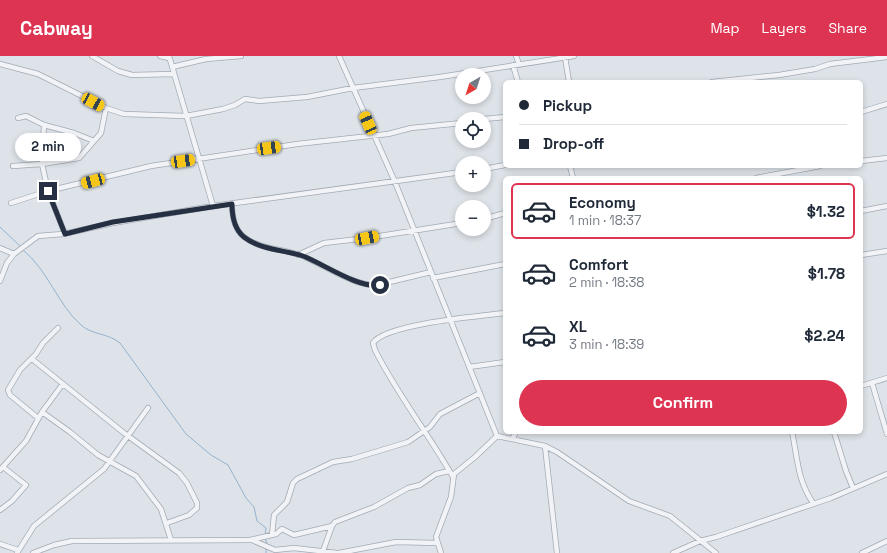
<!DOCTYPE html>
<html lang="en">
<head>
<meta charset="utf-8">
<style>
	body { margin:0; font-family:"Space Grotesk",sans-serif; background:#f6f6f7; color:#1f2937; height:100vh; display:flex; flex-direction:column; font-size:15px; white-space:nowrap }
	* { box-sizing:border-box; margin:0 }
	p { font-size:13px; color:#747a83 }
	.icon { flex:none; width:22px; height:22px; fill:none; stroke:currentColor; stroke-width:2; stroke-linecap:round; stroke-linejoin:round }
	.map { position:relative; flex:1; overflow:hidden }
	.details { position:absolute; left:503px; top:120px; width:360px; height:258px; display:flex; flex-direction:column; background:#fff; border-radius:6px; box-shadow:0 2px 6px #0003 }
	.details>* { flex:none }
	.guide { position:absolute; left:503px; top:24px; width:360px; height:88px; border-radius:6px; box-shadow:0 2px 6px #0003; display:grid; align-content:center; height:88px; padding:0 16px; background:#fff }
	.needle { width:26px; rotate:219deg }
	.buttons { position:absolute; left:455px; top:12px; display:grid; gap:8px }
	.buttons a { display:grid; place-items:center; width:36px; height:36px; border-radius:50%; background:#fff; box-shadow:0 2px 6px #0003; font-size:20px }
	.end { position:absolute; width:18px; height:18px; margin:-9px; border:5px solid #253042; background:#fff; box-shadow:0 0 0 2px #fff }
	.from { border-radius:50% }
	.bubble { position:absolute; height:28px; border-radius:14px; background:#fff; box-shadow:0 2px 6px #0003; font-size:13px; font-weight:700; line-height:28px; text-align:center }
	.car { position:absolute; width:12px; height:24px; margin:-12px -6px; border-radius:5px; box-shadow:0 0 3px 1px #0007; background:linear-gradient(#f5c518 24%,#345 0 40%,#f5c518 0 76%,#345 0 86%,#f5c518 0) }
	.guide b { display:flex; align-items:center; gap:14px; height:38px; font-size:15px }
	.guide b+b { border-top:1px solid #e0e1e3 }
	.guide i { width:10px; height:10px; background:#1f2937 }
	ul { padding:7px 0 0; list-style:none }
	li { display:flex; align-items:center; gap:12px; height:56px; margin:0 8px 6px; padding:0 8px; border:2px solid transparent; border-radius:6px }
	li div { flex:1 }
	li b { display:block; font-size:15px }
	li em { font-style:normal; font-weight:700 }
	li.on { border-color:#dd3452 }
	li>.icon { width:36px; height:36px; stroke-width:1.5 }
	.action { display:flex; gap:8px; margin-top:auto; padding:8px 16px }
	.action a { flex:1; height:46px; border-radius:24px; background:#dd3452; color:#fff; font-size:16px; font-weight:700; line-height:46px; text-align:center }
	header { display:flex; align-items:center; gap:24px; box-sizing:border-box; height:56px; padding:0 20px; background:#dd3452; color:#fff }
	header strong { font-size:19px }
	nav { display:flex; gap:22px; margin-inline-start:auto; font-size:14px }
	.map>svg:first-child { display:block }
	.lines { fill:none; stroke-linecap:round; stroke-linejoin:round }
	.stream { stroke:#95b2ce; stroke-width:1 }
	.minor-casing { stroke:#a3aab4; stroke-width:6 }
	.minor { stroke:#f1f3f7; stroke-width:4.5 }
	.route { stroke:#253042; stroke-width:5 }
</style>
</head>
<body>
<header>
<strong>Cabway</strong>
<nav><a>Map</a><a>Layers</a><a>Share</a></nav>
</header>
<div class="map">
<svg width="887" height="497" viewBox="0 0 887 497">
	<rect width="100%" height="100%" fill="#dee3e9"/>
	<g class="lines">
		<path class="stream" d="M0,171l20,19
			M23,194c25,20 35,55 58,75 11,10 27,8 39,18l66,91 25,21 17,10 18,33 8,9 3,14 9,7 -1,7
			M265,482l2,6
			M266,497v-5"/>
		<g class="minor-casing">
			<path id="minor" d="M92,0l26,15 14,4 41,-1
				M160,0l9,2
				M169,0l44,150
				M339,0l56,126 102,254
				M516,0l3,8
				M565,1l4,25
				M0,8l38,10 68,34 18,6 62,2 37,-7 12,-4 10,-6 14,2 48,-4 46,-9 87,-11 134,-21
				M513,9l5,17
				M172,11l34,-8 35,-3
				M712,26l67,-7 36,-6 15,-5 57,-7
				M861,56l26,-8
				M18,62l8,-2 18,9 30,8 20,8
				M484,63l21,-2
				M44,69l-2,39 6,27 17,43
				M861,105l26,-3
				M13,110l29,-2 37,-6 22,-25 5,-25
				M570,110l3,12
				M484,113l21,-4
				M756,122l64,-12
				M11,147l37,-12 103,-25 146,-22 91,-10 23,-6 51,-5
				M232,148c0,13 2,25 12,33 15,12 39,12 56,18 21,8 55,32 77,30l54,-13
				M861,155l26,-5
				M484,163l21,-6
				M0,192l14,6
				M298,199l26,-12 43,-5 95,-15
				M861,199l26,-4
				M433,222l72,-14
				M0,225l7,-18 7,-9 24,-18 25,-2 50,-11 100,-17 249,-34
				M32,303l92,74 55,40 8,10 10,20v5l-8,7 -22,8
				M469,311l36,-5
				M872,327l15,51
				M861,330l26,-8
				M42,356l28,20 28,23 38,21 25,33 10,31
				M38,362l-28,-23 -2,-5 12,-20 16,-16 7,-11 15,-15
				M792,376c6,28 5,47 21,71
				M834,376l12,39 7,17
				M497,380l48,10 12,6 72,49 41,15 46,37
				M513,382l3,-6
				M545,390l12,107
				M0,414l26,-29 16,-29 20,-27
				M453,421c-25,-44 -56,-83 -78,-127l-2,-7c12,-19 107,-27 132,-30
				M0,454l12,-9 14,-16 -23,-18
				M272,479l2,-20 13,-13 6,-19 4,-4 36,-17 19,-3 56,-17 22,-15 10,-13 40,-21
				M252,484l23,10 19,-2 43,5
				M0,488l18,6
				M323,495l9,-25 3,-4 39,-15 34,-19 12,-3 16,-11 13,-3
				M17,497l17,-27 70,-57 44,-61
				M33,497l21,-8 18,-4 178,-1 26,-6 6,-5 12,6 38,-9
				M339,497l57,-11 41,1
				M441,497l-5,-16 15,-40 3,-23 21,-17 22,-21
				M673,497l27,-12 16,-4 115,-39 56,-24
				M862,497l25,-12"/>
		</g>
		<use href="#minor" class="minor"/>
	</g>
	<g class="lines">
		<path class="route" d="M48,135l17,43 48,-12 119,-18c0,13 2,25 12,33 15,12 38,13 56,18 21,7 58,34 80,30"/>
	</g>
</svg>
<div class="buttons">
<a><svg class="needle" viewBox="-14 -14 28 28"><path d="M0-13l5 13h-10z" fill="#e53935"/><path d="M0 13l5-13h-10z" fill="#747a83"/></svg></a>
<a><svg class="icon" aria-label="locate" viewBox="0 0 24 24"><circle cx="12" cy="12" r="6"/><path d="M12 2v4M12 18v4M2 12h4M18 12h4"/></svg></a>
<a>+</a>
<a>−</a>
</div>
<i class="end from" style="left:380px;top:229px"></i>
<i class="end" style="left:48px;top:135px"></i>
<div class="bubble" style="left:15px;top:77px;width:66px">2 min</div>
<i class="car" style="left:93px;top:46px;rotate:118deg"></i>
<i class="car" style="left:368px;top:67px;rotate:336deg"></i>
<i class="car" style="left:269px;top:92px;rotate:82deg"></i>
<i class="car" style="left:183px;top:105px;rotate:82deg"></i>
<i class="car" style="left:93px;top:125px;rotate:255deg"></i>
<i class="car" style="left:367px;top:182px;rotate:79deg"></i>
<div class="guide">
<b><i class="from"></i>Pickup</b>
<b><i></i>Drop-off</b>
</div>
<section class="details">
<ul>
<li class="on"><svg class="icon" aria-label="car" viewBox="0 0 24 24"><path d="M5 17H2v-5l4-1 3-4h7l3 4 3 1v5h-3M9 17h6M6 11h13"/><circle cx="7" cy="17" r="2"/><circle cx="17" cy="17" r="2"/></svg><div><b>Economy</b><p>1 min · 18:37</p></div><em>$1.32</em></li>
<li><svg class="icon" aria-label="car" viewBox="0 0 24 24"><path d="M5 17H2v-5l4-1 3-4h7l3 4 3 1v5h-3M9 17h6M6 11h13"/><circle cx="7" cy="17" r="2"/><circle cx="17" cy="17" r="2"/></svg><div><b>Comfort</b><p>2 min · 18:38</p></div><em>$1.78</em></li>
<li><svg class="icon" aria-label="car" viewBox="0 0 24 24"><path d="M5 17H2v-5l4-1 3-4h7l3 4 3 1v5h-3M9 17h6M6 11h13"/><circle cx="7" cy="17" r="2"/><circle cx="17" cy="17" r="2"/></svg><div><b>XL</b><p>3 min · 18:39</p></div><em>$2.24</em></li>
</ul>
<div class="action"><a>Confirm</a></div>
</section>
</div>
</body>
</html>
